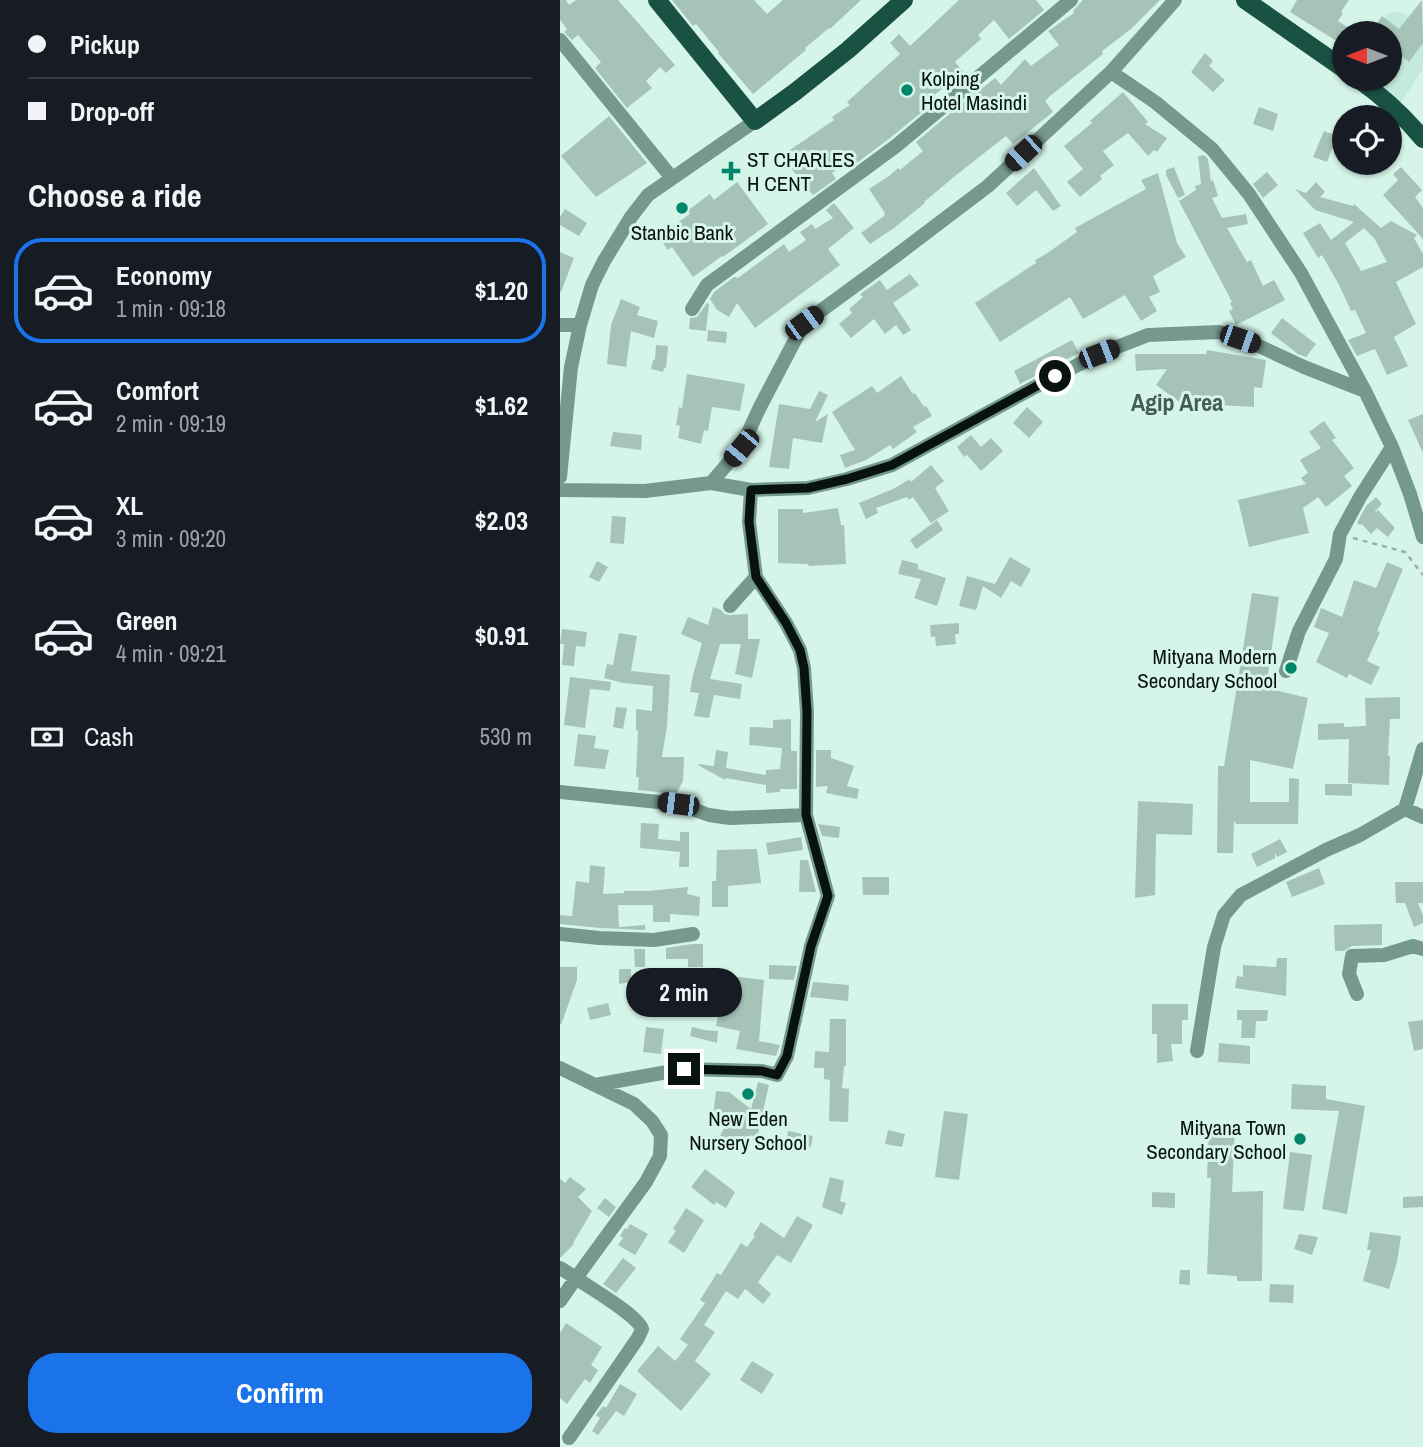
<!DOCTYPE html>
<html lang="en">
<head>
<meta charset="utf-8">
<style>
	body { margin:0; font-family:"Archivo Narrow",sans-serif; background:#242831; color:#f1f3f6; height:100vh; display:flex; flex-direction:column; font-size:26px; white-space:nowrap }
	* { box-sizing:border-box; margin:0 }
	p { font-size:23px; color:#9ea1a6 }
	.icon { flex:none; width:38px; height:38px; fill:none; stroke:currentColor; stroke-width:2; stroke-linecap:round; stroke-linejoin:round }
	.map { position:relative; flex:1; overflow:hidden }
	.sheet { display:flex; flex-direction:column; background:#171b24; width:560px }
	.sheet>* { flex:none }
	.top-card { display:grid; align-content:center; height:154px; padding:0 28px; background:#171b24 }
	.needle { width:46px; rotate:270deg }
	.fabs { position:absolute; left:772px; top:21px; display:grid; gap:14px }
	.fabs a { display:grid; place-items:center; width:70px; height:70px; border-radius:50%; background:#171b24; box-shadow:0 2px 5px #0004; font-size:35px }
	.end { position:absolute; width:32px; height:32px; margin:-16px; border:9px solid #08130f; background:#fff; box-shadow:0 0 0 4px #fff }
	.from { border-radius:50% }
	.bubble { position:absolute; height:49px; border-radius:24px; background:#171b24; box-shadow:0 2px 5px #0004; font-size:23px; font-weight:800; line-height:49px; text-align:center }
	.car { position:absolute; width:21px; height:42px; margin:-21px -10px; border-radius:9px; box-shadow:0 0 5px 2px #0007; background:linear-gradient(#222 24%,#8ab4d8 0 40%,#222 0 76%,#8ab4d8 0 86%,#222 0) }
	.top-card b { display:flex; align-items:center; gap:24px; height:66px; font-size:26px }
	.top-card b+b { border-top:2px solid #363941 }
	.top-card i { width:18px; height:18px; background:#f1f3f6 }
	ul { padding:0; list-style:none }
	li { display:flex; align-items:center; gap:21px; height:105px; margin:0 14px 10px; padding:0 14px; border:4px solid transparent; border-radius:28px }
	li div { flex:1 }
	li b { display:block; font-size:26px }
	li em { font-style:normal; font-weight:800 }
	li.active { border-color:#1a73e8 }
	li>.icon { width:63px; height:63px; stroke-width:1.5 }
	h2 { padding:0 28px; font-size:32px; line-height:84px }
	.pay { display:flex; align-items:center; gap:18px; height:77px; padding:0 28px; font-size:26px }
	.pay p { margin-inline-start:auto }
	.button { display:flex; gap:14px; margin-top:auto; padding:14px 28px }
	.button a { flex:1; height:80px; border-radius:28px; background:#1a73e8; color:#fff; font-size:28px; font-weight:800; line-height:80px; text-align:center }
	main { display:flex; flex:1; min-height:0 }
	.map>svg:first-child { display:block }
	.built { fill:#c3eadc }
	.building { fill:#a6c3b8; fill-rule:evenodd }
	.lines { fill:none; stroke-linecap:round; stroke-linejoin:round }
	.path { stroke:#98b1a7; stroke-width:2.5; stroke-dasharray:5 5; stroke-linecap:butt }
	.minor { stroke:#76998d; stroke-width:14 }
	.major { stroke:#195142; stroke-width:18 }
	.route { stroke:#08130f; stroke-width:9 }
	.poi-dot { fill:#00866a; stroke:#d6f5e9; stroke-width:2.5 }
	.labels { text-anchor:middle; dominant-baseline:central; stroke-width:6; stroke-linejoin:round; paint-order:stroke }
	.poi-label { font-size:21px; fill:#08130f; stroke:#d6f5e9; text-anchor:start }
	.quarter-label { font-size:24px; font-weight:bold; fill:#445e55; stroke:#d6f5e9 }
</style>
</head>
<body>
<main>
<section class="sheet">
<div class="top-card">
<b><i class="from"></i>Pickup</b>
<b><i></i>Drop-off</b>
</div>
<h2>Choose a ride</h2>
<ul>
<li class="active"><svg class="icon" aria-label="car" viewBox="0 0 24 24"><path d="M5 17H2v-5l4-1 3-4h7l3 4 3 1v5h-3M9 17h6M6 11h13"/><circle cx="7" cy="17" r="2"/><circle cx="17" cy="17" r="2"/></svg><div><b>Economy</b><p>1 min · 09:18</p></div><em>$1.20</em></li>
<li><svg class="icon" aria-label="car" viewBox="0 0 24 24"><path d="M5 17H2v-5l4-1 3-4h7l3 4 3 1v5h-3M9 17h6M6 11h13"/><circle cx="7" cy="17" r="2"/><circle cx="17" cy="17" r="2"/></svg><div><b>Comfort</b><p>2 min · 09:19</p></div><em>$1.62</em></li>
<li><svg class="icon" aria-label="car" viewBox="0 0 24 24"><path d="M5 17H2v-5l4-1 3-4h7l3 4 3 1v5h-3M9 17h6M6 11h13"/><circle cx="7" cy="17" r="2"/><circle cx="17" cy="17" r="2"/></svg><div><b>XL</b><p>3 min · 09:20</p></div><em>$2.03</em></li>
<li><svg class="icon" aria-label="car" viewBox="0 0 24 24"><path d="M5 17H2v-5l4-1 3-4h7l3 4 3 1v5h-3M9 17h6M6 11h13"/><circle cx="7" cy="17" r="2"/><circle cx="17" cy="17" r="2"/></svg><div><b>Green</b><p>4 min · 09:21</p></div><em>$0.91</em></li>
</ul>
<div class="pay"><svg class="icon" aria-label="cash" viewBox="0 0 24 24"><path d="M3 7h18v10H3z"/><circle cx="12" cy="12" r="2"/></svg>Cash<p>530 m</p></div>
<div class="button"><a>Confirm</a></div>
</section>
<div class="map">
<svg width="863" height="1447" viewBox="0 0 863 1447">
	<rect width="100%" height="100%" fill="#d6f5e9"/>
	<path class="built" d="M836,12l6,1 21,15v41l-24,36 -39,-26h30v-46h-15l9,-15 5,-5z"/>
	<path class="building" d="M0,0h6l3,5 7,-5h42l57,65 -9,8 -6,-6 -14,14 6,7 -25,20 -32,-40 6,-6 -23,-27 -6,5 -8,-8 3,-3 -7,-9z
		M112,0h82l13,14 16,-14h78l-31,29 -1,-1 -24,20 1,2 -53,44 -35,-41 1,-1 -23,-28 -3,2z
		M399,0h77l8,10 -35,29 -15,-19 -16,15 3,4 -26,23 11,13 -18,15 -2,-4 -17,13 4,4 -43,35 -36,27 -3,-6 -19,14 4,6 -23,16 -32,-39 53,-36 -2,-3 18,-12 -3,-3 53,-48 -10,-11 9,-9 11,12z
		M523,0h77l-29,29 -29,22 1,3 -53,42 -5,5 8,11 -40,32 -7,-8 -51,40 -31,26 1,1 -31,25 -24,16 -9,-11 23,-17 1,-3 -16,-24 20,-13 9,-8 2,2 23,-19 -7,-9 62,-52 1,1 16,-13 6,7 24,-26 6,7 28,-21 -11,-14 26,-18 -1,-2z
		M737,0h52l-8,12 2,1 -5,8 9,6 -9,15 -48,-30z
		M862,0l1,43 -14,19 -11,-9 4,-5 -12,-9v-6h-8l-8,-6 8,-11 17,13z
		M645,53l8,8 -4,5 16,14 -12,12 -22,-20z
		M563,92l25,30 -3,2 22,14 -10,14 -3,-2 -6,6 -20,-23 -25,18 11,14 -14,11 2,3 -22,18 -13,-15 16,-13 -19,-23 28,-23 -2,-2z
		M699,107l19,7 -5,17 -20,-7z
		M49,116l38,47 -51,34 -35,-41z
		M764,131l13,5 -10,26 -14,-5z
		M644,155l4,4 3,22 2,-1 5,16 -6,2 10,20 24,-4 2,10 -21,4 20,34 4,-2 12,26 11,-6 11,20 -49,25 -7,-14 4,-2 -3,-6 2,-1 -53,-101 17,-11 -1,-4 6,-2 -3,-28z
		M614,167l11,28 -7,3 -12,-23v-5z
		M841,167l21,23 -7,7 8,11v31l-40,-44 15,-15 -5,-6z
		M474,168l27,38 -8,5 -17,-21 -19,16 -11,-13z
		M707,172l11,13 -15,13 -10,-14z
		M598,173l19,70 9,14 -33,19 7,16 -11,5 8,14 -16,10 -16,-26 -42,24 -13,-22 -70,45 -25,-39 61,-40 -1,-3 11,-6 31,-22 -2,-4 71,-39 -5,-9z
		M177,182l31,42 -45,33 -1,-1 -29,21 -21,-30 -4,3 -10,-14 32,-22 -3,-3 23,-17 4,6z
		M756,182l9,10 -5,5 33,9 1,-2 27,24 10,-7 26,14 -3,3 9,16v13l-27,15 20,42 -22,13 14,29 -21,9 -12,-26 -18,7 -9,-16 18,-7 -11,-23 -4,1 -12,-26 -17,-30 -4,3 -15,-25 17,-10 11,17 23,-18 -39,-12 -20,-21 11,4zM804,228l10,10 13,24 -26,9 -16,-28z
		M274,203l20,25 -26,21 12,16 -85,63 -18,-25 -8,14 -12,-7 -7,-11 4,-7 20,-15 4,1 46,-34 5,8 17,-12 -6,-8 12,-8 3,5 18,-11 -7,-8z
		M5,209l22,14 -8,13 -19,-11v-8z
		M0,252l14,6 -13,34h-1z
		M350,274l9,11 -26,18 18,27 -8,5 -7,-10 -11,9 -11,-15 -23,19 -12,-14 13,-11 -3,-4 14,-12 -3,-3 20,-14 7,10z
		M61,299l19,8 -3,8 21,6 -4,17 -23,-7 -5,36 -19,-3 4,-39z
		M147,303l2,1 -3,27 -17,-2 1,-11 7,-1z
		M722,318l34,26 -10,13 -8,-3 -27,-21z
		M148,330l19,2 -1,11 -19,-2z
		M512,340l7,13 -59,31 -6,-13z
		M96,345l12,1 -2,22h-2l-1,4 -12,-3 2,-9h2z
		M647,350l59,10 -4,28 -8,-1v20l-73,-4 -25,-18 11,-16 -31,2 -1,-17h71z
		M127,374l58,10 -5,27 -28,-4 -4,24 -4,-1 -3,14 -23,-6 2,-12 -4,-1 3,-18 3,1z
		M341,376l12,18 2,-1 9,14 2,-1 6,10 -19,11 4,5 -24,17 -3,-4 -24,15 -21,8 -5,-13 15,-5 -23,-38 40,-26 5,7z
		M259,391l9,4 -13,27 13,-8 -6,29 -29,-5 -4,31 -20,-2 10,-63 31,5z
		M467,407l16,15 -14,16 -16,-15z
		M863,414v39l-15,-33z
		M764,421l12,17 -4,2 22,28 -10,8 8,10 -26,21 -8,-10 -15,11 6,25 -60,14 -11,-47 68,-16 -5,-6 7,-5 -8,-13 21,-12 -12,-16z
		M53,432l29,3 -1,15 -31,-4z
		M411,435l10,12 10,-9 12,13 -22,20 -14,-16 -3,2 -7,-10z
		M371,465l13,16 -9,7 14,23 -18,12 -18,-26 -4,3 -2,-3 -31,11 2,5 -12,6 -7,-16 34,-14 17,-10 1,3z
		M816,497l6,7 -7,7 1,1 2,-2 17,18 -7,9 -11,-9 -6,6 -9,-10 -2,1 -3,-2 9,-17z
		M278,508l3,17h3l2,39 -37,2 -1,-2 -30,-1v-54h25v4z
		M52,516l14,1 -2,27 -14,-1z
		M377,520l6,10 -27,19 -6,-9z
		M450,557l21,12 -10,18 -10,-6 -10,17 -18,-12 -7,24 -17,-4 8,-30 28,8z
		M342,560l16,4v5l28,9 -9,28 -23,-8 7,-19 -23,-5z
		M37,561l11,6 -9,15 -10,-5z
		M827,562l16,7 -26,62 3,1 -13,29 13,6 -9,18 -22,-11 -2,4 -31,-16 13,-29 -15,-6 7,-19 21,9 12,-37 22,8z
		M692,593l27,4 -13,91 42,10 -15,71 -43,-9v42h39v-24l10,1 -1,45h-62l-2,-4 -1,33h-16l1,-87h6z
		M153,607l8,3 3,4 5,1 19,-1v25h12l-8,39 -17,-4 6,-30h-21l-10,35 32,5 -2,15 -26,-4 -5,23 -15,-2 5,-23 -9,-1 3,-17 9,-32 -21,-9 7,-17 20,8z
		M399,623v11h-4l1,10 -20,2 -1,-10 -4,1 -1,-12z
		M2,629l25,3 -2,15 -9,-1 -2,20 -12,-1 2,-21h-4z
		M59,633l18,3 -6,35 39,4 -3,51 -5,31h22l-1,24 -7,13 -38,-4 1,-13h-3l2,-46 -2,-1v-21l16,2 1,-25 -30,-3 -19,-5 3,-14 6,1z
		M10,677l41,5 -1,9 -20,-2 -5,39 -21,-3z
		M840,697v22h-10l-2,37h2l-1,29 -41,-2 1,-44 -31,1v-16l26,-1v4l22,-1 -1,-28z
		M56,707l11,1 -4,21 -10,-2z
		M231,719v32h6v38h-17v3l-14,1v-8l-41,-7v2l-27,-15 1,-1 15,2 2,-16 12,2 -2,16 40,7v-5l14,-1 2,-21 -33,-3 1,-18 23,1v-8z
		M18,734l18,2 -2,12 15,2 -4,19 -31,-3z
		M256,750h15v8l23,8 -7,20 12,3 -2,10 -31,-6 2,-7 -12,1z
		M765,784h27v12l-27,-1z
		M578,801l55,3 -1,31 -36,-1 -1,61 -20,3z
		M81,823l18,1 -1,15 22,2v-9h9v35h-10l1,-15 -40,-4z
		M258,824l22,3 -1,11 -17,-2z
		M241,837l2,13 -35,5 -2,-12z
		M720,839l7,13 -10,5 -2,-4v5l-18,9 -6,-13z
		M197,849l4,34 -33,3v21h-16v-26h4l1,-31z
		M240,860h8l8,32h-17z
		M30,865l15,2 -2,27 21,-1v-2h24l40,-4 -1,7 13,3 -1,19 -29,-2v8h-17v-17h-35l1,22 26,-2v5l-45,-2 -40,-4v-9l12,1 4,-35 13,2z
		M759,868l6,16 -33,13 -6,-15z
		M302,877h27v18h-26z
		M835,882h28v21h-5l5,13v7l-9,4 -9,-24h-9z
		M822,924v21l-30,1 -8,5h-9l-1,-26z
		M132,944h11v23h-15v-8h-22v-11z
		M74,949h11v18h-10z
		M717,958h10l-1,38 -51,-8 2,-12 6,1v-12l33,2z
		M209,965l28,1 -3,14 -25,-1z
		M0,967h17v13l-16,45 -1,-1z
		M59,969h12v13l-12,2z
		M171,976l33,4 -5,61 21,4 -4,11 -40,-7 4,-18 -24,-5 4,-19 -23,-1v-13l32,1z
		M253,982l36,3 -1,16 -38,-4z
		M48,1003l3,12 -21,5 -3,-12z
		M592,1004h36v16h-6v24h-11l2,17 -16,2v-29h-5z
		M677,1010h31l-1,11h-11l-1,17h-14l1,-18h-5z
		M270,1019h16v47h-2l-2,22 7,1 -1,33 -19,-1 1,-41 -6,-1v-11h-10l1,-17 14,1z
		M863,1020v29l-9,2 -6,-29z
		M86,1027l18,2 -3,25 -18,-2z
		M132,1027l12,3 14,1 -1,12 -27,-7z
		M659,1043l31,3v18l-32,-2z
		M198,1082l11,3 -12,53 -6,-3 -7,16 -17,-7 -3,7 -9,-4 12,-26 -14,-4 3,-26 13,1 22,17z
		M732,1084l34,2v13l39,7 -18,108 -25,-5 17,-98 -48,-2z
		M384,1111l24,3 -9,66 -24,-3z
		M649,1125l26,1 -3,66 31,-1 -1,90h-25v-5l-30,-2 4,-96h-4z
		M328,1130l17,4 -3,13 -17,-3z
		M228,1131l25,5 -2,11 -25,-4z
		M730,1152l22,3 -8,56 -21,-2z
		M145,1169l30,23 -9,16 -10,-6 -2,3 -23,-18z
		M10,1177l16,12 -8,8 14,14 -19,32 1,1 -14,14v-79l5,4z
		M270,1177l14,4 -4,20 6,2 -4,12 -20,-8z
		M592,1192l23,1v15l-23,-1z
		M863,1196v11l-20,1v-11z
		M45,1198l11,9 -7,10 -12,-9z
		M126,1208l18,12 -20,33 -16,-11 8,-11 -3,-2z
		M237,1216l16,9 -22,38 -14,-8 -19,27 13,12 -8,10 -18,-15 -7,10 -12,-8 -22,34 11,7 -20,29 16,13 -30,37 -44,-40 21,-25 17,15 13,-16 -8,-6 25,-36 -5,-3 17,-27 4,2 20,-32 6,4 8,-11 -2,-1 8,-13 23,16z
		M70,1224l18,10 -13,21 -17,-10 5,-7 -3,-2 5,-8 2,1z
		M810,1232l31,4 -4,26 -8,27 -26,-8 8,-31h-4z
		M739,1234l19,3 -6,18 -18,-6z
		M63,1258l13,10 -20,25 -13,-9z
		M620,1270h10v15l-11,-1z
		M710,1284l24,1 -1,18 -24,-1z
		M6,1323l36,24 -11,18 7,5 -8,13 -5,-4 -18,25 -7,-6v-65z
		M192,1361l22,13 -12,20 -22,-14z
		M60,1384l17,10 -13,22 -8,-5 -18,24 -6,-4 8,-13 -4,-3 7,-9 3,2z"/>
	<g class="lines">
		<path class="path" d="M793,538l52,14 18,23"/>
		<path class="minor" d="M0,40l112,138
			M551,72l44,30 57,47 37,45 52,79 64,118 27,56 18,47 13,43
			M132,309l15,-24 189,-139 175,-146
			M0,325h20
			M0,477l11,-110 9,-42 12,-40 12,-24 27,-44 17,-22 107,-74
			M151,483l40,7 -2,32 7,55 30,46 14,27 4,18 3,44 -1,103
			M0,490l85,1 66,-8 30,-35 19,-41 44,-84 93,-68 91,-69 123,-114 64,-72
			M191,490l57,-2 39,-9 45,-14 141,-77 66,-34 49,-19 71,-3 42,15 43,20 61,24
			M170,606l26,-29
			M726,671l13,-40 37,-72 4,-25 20,-37 32,-50
			M0,792l118,12 31,11 21,3 76,-3 22,81 -17,50 -24,110 -10,19 -15,-4 -78,-2 -89,16
			M845,809l18,8
			M0,934l39,4 55,2 39,-6
			M797,994l-8,-20 3,-18 32,-1 29,-9 10,3
			M637,1051l17,-104 10,-32 17,-20 85,-45 34,-15 45,-26 18,-60
			M0,1068l74,36 18,17 9,14 -1,21 -14,26 -70,96c15,11 60,36 66,51l-4,9 -69,100
			M0,1268l16,10 -16,23"/>
		<path class="major" d="M97,0l98,121 40,-29 53,-42 56,-50
			M685,0l99,69
			M798,79c24,17 46,37 65,60"/>
	</g>
	<g class="lines">
		<path class="route" d="M124,1069l78,2 15,4 10,-19 24,-110 17,-50 -22,-81 1,-103 -3,-44 -4,-18 -14,-27 -30,-46 -7,-55 2,-32 57,-2 39,-9 45,-14 163,-89"/>
	</g>
	<g class="poi-dot">
		<circle cx="347" cy="90" r="7"/>
		<path d="M167.5 160.5h7v7h7v7h-7v7h-7v-7h-7v-7h7z"/>
		<circle cx="122" cy="208" r="7"/>
		<circle cx="731" cy="668" r="7"/>
		<circle cx="188" cy="1094" r="7"/>
		<circle cx="740" cy="1139" r="7"/>
	</g>
	<g class="labels">
		<g class="poi-label">
			<text x="361" y="78">Kolping<tspan x="361" dy="24">Hotel Masindi</tspan></text>
			<text x="187" y="159">ST CHARLES<tspan x="187" dy="24">H CENT</tspan></text>
			<text x="122" y="232" text-anchor="middle">Stanbic Bank</text>
			<text x="717" y="656" text-anchor="end">Mityana Modern<tspan x="717" dy="24">Secondary School</tspan></text>
			<text x="188" y="1118" text-anchor="middle">New Eden<tspan x="188" dy="24">Nursery School</tspan></text>
			<text x="726" y="1127" text-anchor="end">Mityana Town<tspan x="726" dy="24">Secondary School</tspan></text>
		</g>
		<g class="quarter-label">
			<text x="617" y="402">Agip Area</text>
		</g>
	</g>
</svg>
<div class="fabs">
<a><svg class="needle" viewBox="-14 -14 28 28"><path d="M0-13l5 13h-10z" fill="#e53935"/><path d="M0 13l5-13h-10z" fill="#9ea1a6"/></svg></a>
<a><svg class="icon" aria-label="locate" viewBox="0 0 24 24"><circle cx="12" cy="12" r="6"/><path d="M12 2v4M12 18v4M2 12h4M18 12h4"/></svg></a>
</div>
<i class="end from" style="left:495px;top:376px"></i>
<i class="end" style="left:124px;top:1069px"></i>
<div class="bubble" style="left:66px;top:968px;width:116px">2 min</div>
<i class="car" style="left:463px;top:153px;rotate:227deg"></i>
<i class="car" style="left:244px;top:323px;rotate:54deg"></i>
<i class="car" style="left:680px;top:339px;rotate:109deg"></i>
<i class="car" style="left:539px;top:354px;rotate:69deg"></i>
<i class="car" style="left:181px;top:448px;rotate:220deg"></i>
<i class="car" style="left:118px;top:804px;rotate:277deg"></i>
</div>
</main>
</body>
</html>
